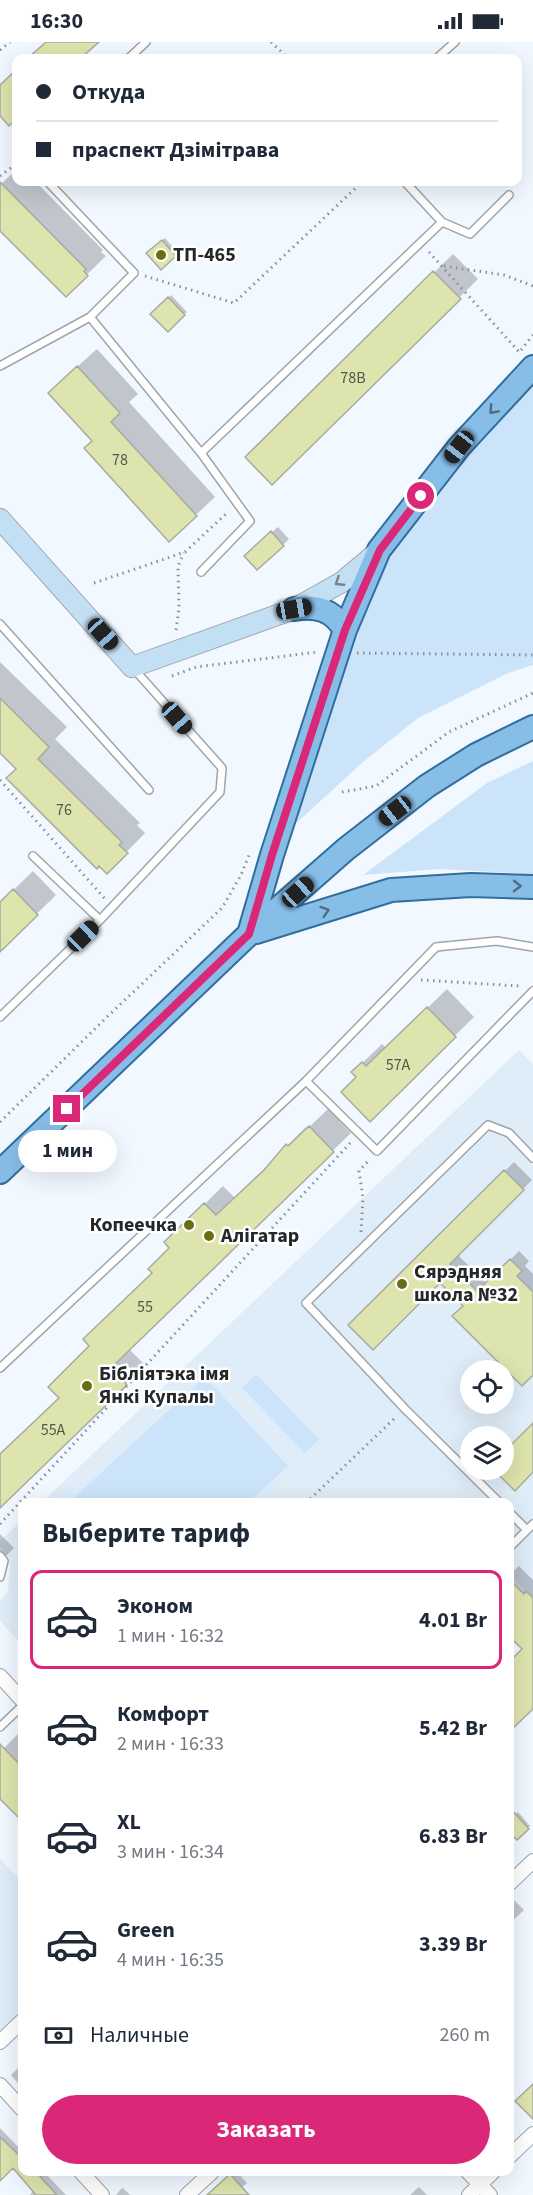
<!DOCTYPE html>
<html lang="ru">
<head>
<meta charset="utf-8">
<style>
	body { margin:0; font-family:"Source Sans 3",sans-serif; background:#f2f2f3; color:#1f2937; height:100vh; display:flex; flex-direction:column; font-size:22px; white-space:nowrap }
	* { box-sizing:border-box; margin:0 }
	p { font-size:20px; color:#747a83 }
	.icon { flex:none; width:33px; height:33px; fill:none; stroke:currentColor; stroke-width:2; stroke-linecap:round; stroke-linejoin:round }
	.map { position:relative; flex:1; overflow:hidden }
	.panel { position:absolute; left:18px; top:1456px; width:496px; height:678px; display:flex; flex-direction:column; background:#fff; border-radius:12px; box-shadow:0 6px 24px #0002 }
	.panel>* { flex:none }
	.guide { position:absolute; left:12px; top:12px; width:510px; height:132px; border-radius:12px; box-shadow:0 6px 24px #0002; display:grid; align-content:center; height:132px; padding:0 24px; background:#fff }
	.fabs { position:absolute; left:460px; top:1318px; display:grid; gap:12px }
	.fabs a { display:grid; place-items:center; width:54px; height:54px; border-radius:50%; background:#fff; box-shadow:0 6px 24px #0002; font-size:30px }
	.end { position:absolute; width:27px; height:27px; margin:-14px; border:8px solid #db2777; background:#fff; box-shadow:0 0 0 3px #fff }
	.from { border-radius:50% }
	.bubble { position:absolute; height:42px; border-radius:21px; background:#fff; box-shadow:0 6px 24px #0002; font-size:20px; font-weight:700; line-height:42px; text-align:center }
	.car { position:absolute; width:18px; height:36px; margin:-18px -9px; border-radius:8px; box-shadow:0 0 4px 2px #0007; background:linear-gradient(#222 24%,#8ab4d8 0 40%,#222 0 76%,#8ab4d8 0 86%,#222 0) }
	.guide b { display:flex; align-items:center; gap:21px; height:57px; font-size:22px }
	.guide b+b { border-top:2px solid #e0e1e3 }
	.guide i { width:15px; height:15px; background:#1f2937 }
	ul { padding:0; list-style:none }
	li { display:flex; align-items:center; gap:18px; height:99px; margin:0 12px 9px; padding:0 12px; border:3px solid transparent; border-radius:12px }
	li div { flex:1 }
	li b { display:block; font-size:22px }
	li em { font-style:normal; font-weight:700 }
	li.active { border-color:#db2777 }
	li>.icon { width:54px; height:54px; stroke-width:1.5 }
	h2 { padding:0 24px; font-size:27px; line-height:72px }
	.pay { display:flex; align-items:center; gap:15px; height:66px; padding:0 24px; font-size:22px }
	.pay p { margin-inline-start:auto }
	.button { display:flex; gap:12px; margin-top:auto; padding:12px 24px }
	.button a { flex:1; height:69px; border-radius:36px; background:#db2777; color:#fff; font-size:24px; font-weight:700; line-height:69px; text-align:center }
	.status { display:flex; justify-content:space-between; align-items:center; height:42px; padding:0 30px; background:#fff; direction:ltr }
	.status svg { height:16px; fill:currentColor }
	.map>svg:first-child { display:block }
	.built { fill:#dfedf9; fill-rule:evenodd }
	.green { fill:#cbe4fa }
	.shadow { fill:#0003 }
	.building { fill:#dee4ad; stroke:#a9aaa1; stroke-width:1.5 }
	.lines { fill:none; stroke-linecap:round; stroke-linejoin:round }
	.lane-casing { stroke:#9ea5ab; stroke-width:10 }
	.street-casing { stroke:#9ea5ab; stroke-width:16 }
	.secondary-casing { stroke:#9ea5ab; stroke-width:22 }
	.primary-casing { stroke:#316e9c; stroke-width:26 }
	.path { stroke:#8b9095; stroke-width:3; stroke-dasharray:1.5 4.5; stroke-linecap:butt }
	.lane { stroke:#fff; stroke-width:7 }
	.street { stroke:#fff; stroke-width:14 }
	.secondary { stroke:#c3dff4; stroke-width:20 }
	.primary { stroke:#87bee8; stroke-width:22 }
	.oneway { stroke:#516c7f }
	.oneway2 { stroke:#74848f }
	.route { stroke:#db2777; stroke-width:8 }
	.poi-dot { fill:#696e13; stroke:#fff; stroke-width:2 }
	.labels { text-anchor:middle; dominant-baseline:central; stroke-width:5; stroke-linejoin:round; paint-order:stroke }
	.number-label { font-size:16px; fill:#53574b }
	.poi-label { font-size:20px; font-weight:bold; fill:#25282a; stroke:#fff; text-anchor:start }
</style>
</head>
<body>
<div class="status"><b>16:30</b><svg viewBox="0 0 49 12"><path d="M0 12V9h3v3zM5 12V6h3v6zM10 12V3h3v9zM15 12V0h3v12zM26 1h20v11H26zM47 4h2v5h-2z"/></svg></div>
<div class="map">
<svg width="533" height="2153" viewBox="0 0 533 2153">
	<rect width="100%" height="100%" fill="#f1f8ff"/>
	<path class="built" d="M519,1008l14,14v534l-23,-23v-72h-469zM471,1329h33v33h-33zM471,1395h33v33h-33z
		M22,1478v125l-22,-24v-20l8,-9 2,-31 -10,-14v-6z
		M0,1817l22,23v129l-22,21z"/>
	<path class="green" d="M533,334v289l-27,9 -88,44 -55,44 -71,65 64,-199 33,-77 42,-62z
		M533,719v113l-93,-5 -77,6 124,-92z
		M256,1332l63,65 -14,14 -63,-65z
		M205,1335l83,89 -40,37h-180z"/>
	<path class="shadow" d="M47,0h49l-17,16h-50z
		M16,28v46l-7,7 -9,-9v-28z
		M16,128v12h20l67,68 -2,2 5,4 -40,39 -66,-68v-42z
		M165,196l13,15 -17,15 -13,-15z
		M453,212l25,25 -206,204 -25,-26z
		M171,253l16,17 -19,18 -16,-16z
		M97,307l41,45 -9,8 86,95 -46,43 -76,-100 -24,-66z
		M278,485l11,12 -6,6 -32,5z
		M0,620l67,65 -12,12 85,84 -3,2 8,8 -38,39 -89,-103 -18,-18z
		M33,829l23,24 -56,55v-47z
		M447,947l27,28 -104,102 -12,-42 -5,-5 29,-28 4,4z
		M328,1067l23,24 -222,216 16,16 -145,141v-53l60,-55 31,-52 63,-73 17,-25 -5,-6 57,-56 12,12 71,-71 1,2z
		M514,1120l18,18 -74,75 29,29 32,-33 10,10 -4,5 8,8v103l-93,-96 -90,44z
		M0,1492l14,14 -14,14z
		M519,1524l14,14v127l-23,22v-66l14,-14 -14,-14v-61z
		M19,1691l3,3v83l-22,-22v-45z
		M518,1770l12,14 -13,12 -7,-7v-12z
		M511,1855l13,13 -14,13v-25z
		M22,2022v24l-11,-13z
		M0,2086l22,23v21h22l22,23h-36l4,-5 -21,-24 -13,13z
		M234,2130h3l10,11 -13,12h-24z
		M419,2145l8,8h-17z
		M123,2146l7,7h-14l4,-5z"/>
	<path class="building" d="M46,0h53l-18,16h-53z
		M16,28v49l-7,7 -9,-10v-31z
		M0,140l86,87 -2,2 4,5 -22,21 -66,-66z
		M162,198l14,16 -15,14 -15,-17z
		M433,229l28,28 -189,186 -27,-28z
		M168,255l17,18 -17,17 -18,-18z
		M77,324l43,47 -9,9 86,94 -28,26 -85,-94 8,-7 -44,-48z
		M271,489l13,15 -27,24 -13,-14z
		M0,656l49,49 -11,12 84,83 -3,3 9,8 -21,21 -8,-8 -2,3 -91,-91 10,-9 -16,-16z
		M13,847l25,26 -38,37v-50z
		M427,965l29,30 -86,85 -29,-30 15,-15 -5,-5 11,-10 4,4z
		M309,1084l25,26 -223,216 16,17 -127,123v-54l59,-56 -11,-11 41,-41 -6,-7 69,-66 -4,-4 21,-21 -5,-6 40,-39 12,12 48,-45 22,-26 2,2z
		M504,1128l20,20 -74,74 27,27 33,-32 12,12 -5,5 16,16v83l-11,11 -70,-70 11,-10 -23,-23 -67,67 -25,-25z
		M533,1381v49l-18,19 -21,-21h10v-18z
		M510,1538l14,14 2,-3 7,7v111l-23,22v-70l12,-12 -12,-12z
		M0,1702l22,23v54l-22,-22z
		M510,1766l19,21 -12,11 -7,-7z
		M533,2042v35l-18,-18z
		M0,2095l22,21v14h14l21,23h-21l-23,-27 -13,13z
		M230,2132l19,21h-42z"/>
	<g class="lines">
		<g class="lane-casing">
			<path id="lane" d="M129,16l17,-16
				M437,16l18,-16
				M405,140l37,40
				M90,275l111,136 49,68 -49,51
				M0,324l90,-49 44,-44 -86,-91
				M201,411l241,-231 28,12 39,-39
				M0,582l149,166
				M33,814l67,64
				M0,975l100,-97 120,-128 2,-24 -88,-99
				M306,1039l130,-134 61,-6 36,6
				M0,1326l306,-287 71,70 156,-160
				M500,1461l-95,-94 -99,-106 182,-178 21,8 24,25
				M510,1471l17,17
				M510,1505l23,-23
				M0,1514l4,5 -4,16
				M0,1685l22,-21"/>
		</g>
		<g class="street-casing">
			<path id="street" d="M0,1634l22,24
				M510,1841l23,-22
				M0,2000l22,-21
				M0,2043l22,24
				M510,2114l23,-22
				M81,2130l21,23
				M468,2130l22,23
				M187,2153l25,-23
				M469,2153l24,-23"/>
		</g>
		<g class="secondary-casing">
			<path id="secondary" d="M0,477l132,148 162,-58 48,-27 37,-31"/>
		</g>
		<g class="primary-casing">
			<path id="primary" d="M294,567c23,-4 39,1 51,21
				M256,890l135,-42 80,-5 62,2
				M249,892l23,-79 73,-225 34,-80 80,-103 74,-80
				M0,1130l249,-238 97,-85 81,-63 49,-31 57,-28"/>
		</g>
		<path class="path" d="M271,0l17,16
			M0,8l10,-8
			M0,134l16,-12
			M429,210l92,102
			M444,224l60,9 29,11
			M145,234l89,27 128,-121
			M521,308l12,-15
			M94,541l91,-31 43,-40
			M176,588l3,-21 -1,-43 6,-13
			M357,611l176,2
			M172,634l24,-9 122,-15
			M0,738l105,119
			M342,750l34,-6 73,-54 84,-39
			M421,938l98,6
			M0,1080l108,-106 114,-108 19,-33 9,-22
			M361,1190l2,-34 -4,-27 11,-12
			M306,1461l91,-87
			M0,1482l352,-383"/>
		<use href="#lane" class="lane"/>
		<use href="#street" class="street"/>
		<use href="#secondary" class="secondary"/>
		<use href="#primary" class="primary"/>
	</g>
	<defs><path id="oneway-chevron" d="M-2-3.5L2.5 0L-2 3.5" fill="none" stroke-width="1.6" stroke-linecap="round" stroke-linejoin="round" transform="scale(1.5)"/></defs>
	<g class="oneway">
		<use href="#oneway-chevron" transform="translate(493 368) rotate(133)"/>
		<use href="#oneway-chevron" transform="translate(517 844) rotate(1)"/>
		<use href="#oneway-chevron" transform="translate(325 869) rotate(-18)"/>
	</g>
	<use class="oneway2" href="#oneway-chevron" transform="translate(339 540) rotate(147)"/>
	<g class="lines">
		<path class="route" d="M67,1067l182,-175 23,-79 73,-225 35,-80 41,-54"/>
	</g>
	<g class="poi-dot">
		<circle cx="161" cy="213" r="6"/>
		<circle cx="189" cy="1183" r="6"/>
		<circle cx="209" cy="1194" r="6"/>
		<circle cx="402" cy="1242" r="6"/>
		<circle cx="87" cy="1344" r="6"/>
	</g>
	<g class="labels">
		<g class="number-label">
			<text x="353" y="336">78В</text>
			<text x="120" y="418">78</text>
			<text x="64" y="768">76</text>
			<text x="398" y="1023">57А</text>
			<text x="145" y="1265">55</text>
			<text x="53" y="1388">55А</text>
		</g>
		<g class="poi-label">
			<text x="173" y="213">ТП-465</text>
			<text x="177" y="1183" text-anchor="end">Копеечка</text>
			<text x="221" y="1194">Алігатар</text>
			<text x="414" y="1230">Сярэдняя<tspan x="414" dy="23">школа №32</tspan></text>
			<text x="99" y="1332">Бібліятэка імя<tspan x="99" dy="23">Янкі Купалы</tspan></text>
		</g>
	</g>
</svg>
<div class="fabs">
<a><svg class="icon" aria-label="locate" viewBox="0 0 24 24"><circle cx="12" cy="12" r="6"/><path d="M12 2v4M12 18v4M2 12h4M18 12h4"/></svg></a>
<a><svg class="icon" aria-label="layers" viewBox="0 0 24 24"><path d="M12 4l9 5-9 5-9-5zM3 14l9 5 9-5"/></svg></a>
</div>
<i class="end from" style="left:421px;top:454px"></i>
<i class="end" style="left:67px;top:1067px"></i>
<div class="bubble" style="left:18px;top:1088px;width:99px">1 мин</div>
<i class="car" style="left:459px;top:405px;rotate:218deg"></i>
<i class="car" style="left:294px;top:567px;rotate:80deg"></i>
<i class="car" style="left:103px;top:592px;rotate:138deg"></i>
<i class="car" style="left:177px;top:676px;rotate:139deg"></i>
<i class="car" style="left:395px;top:769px;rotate:232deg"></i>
<i class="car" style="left:298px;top:850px;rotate:48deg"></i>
<i class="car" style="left:83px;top:894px;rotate:46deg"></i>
<div class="guide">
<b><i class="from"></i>Откуда</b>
<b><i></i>праспект Дзімітрава</b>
</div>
<section class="panel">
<h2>Выберите тариф</h2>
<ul>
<li class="active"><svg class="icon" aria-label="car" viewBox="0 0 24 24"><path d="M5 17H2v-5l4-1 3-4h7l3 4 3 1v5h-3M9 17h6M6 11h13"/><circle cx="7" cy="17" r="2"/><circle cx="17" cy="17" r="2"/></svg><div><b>Эконом</b><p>1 мин · 16:32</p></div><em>4.01 Br</em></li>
<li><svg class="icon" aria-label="car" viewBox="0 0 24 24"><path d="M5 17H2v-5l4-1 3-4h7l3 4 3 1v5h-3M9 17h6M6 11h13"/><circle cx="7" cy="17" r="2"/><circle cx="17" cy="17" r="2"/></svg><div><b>Комфорт</b><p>2 мин · 16:33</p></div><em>5.42 Br</em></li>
<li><svg class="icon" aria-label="car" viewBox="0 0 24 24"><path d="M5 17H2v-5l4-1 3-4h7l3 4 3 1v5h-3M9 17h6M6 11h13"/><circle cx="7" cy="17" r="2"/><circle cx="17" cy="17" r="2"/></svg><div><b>XL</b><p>3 мин · 16:34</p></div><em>6.83 Br</em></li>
<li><svg class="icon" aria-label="car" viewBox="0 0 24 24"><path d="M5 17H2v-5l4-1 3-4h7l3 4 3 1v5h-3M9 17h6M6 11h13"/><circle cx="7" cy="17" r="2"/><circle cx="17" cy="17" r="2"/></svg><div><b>Green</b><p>4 мин · 16:35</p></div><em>3.39 Br</em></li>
</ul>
<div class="pay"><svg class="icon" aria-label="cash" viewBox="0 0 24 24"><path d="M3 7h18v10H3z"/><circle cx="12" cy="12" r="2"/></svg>Наличные<p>260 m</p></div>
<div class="button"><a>Заказать</a></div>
</section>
</div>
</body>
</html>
